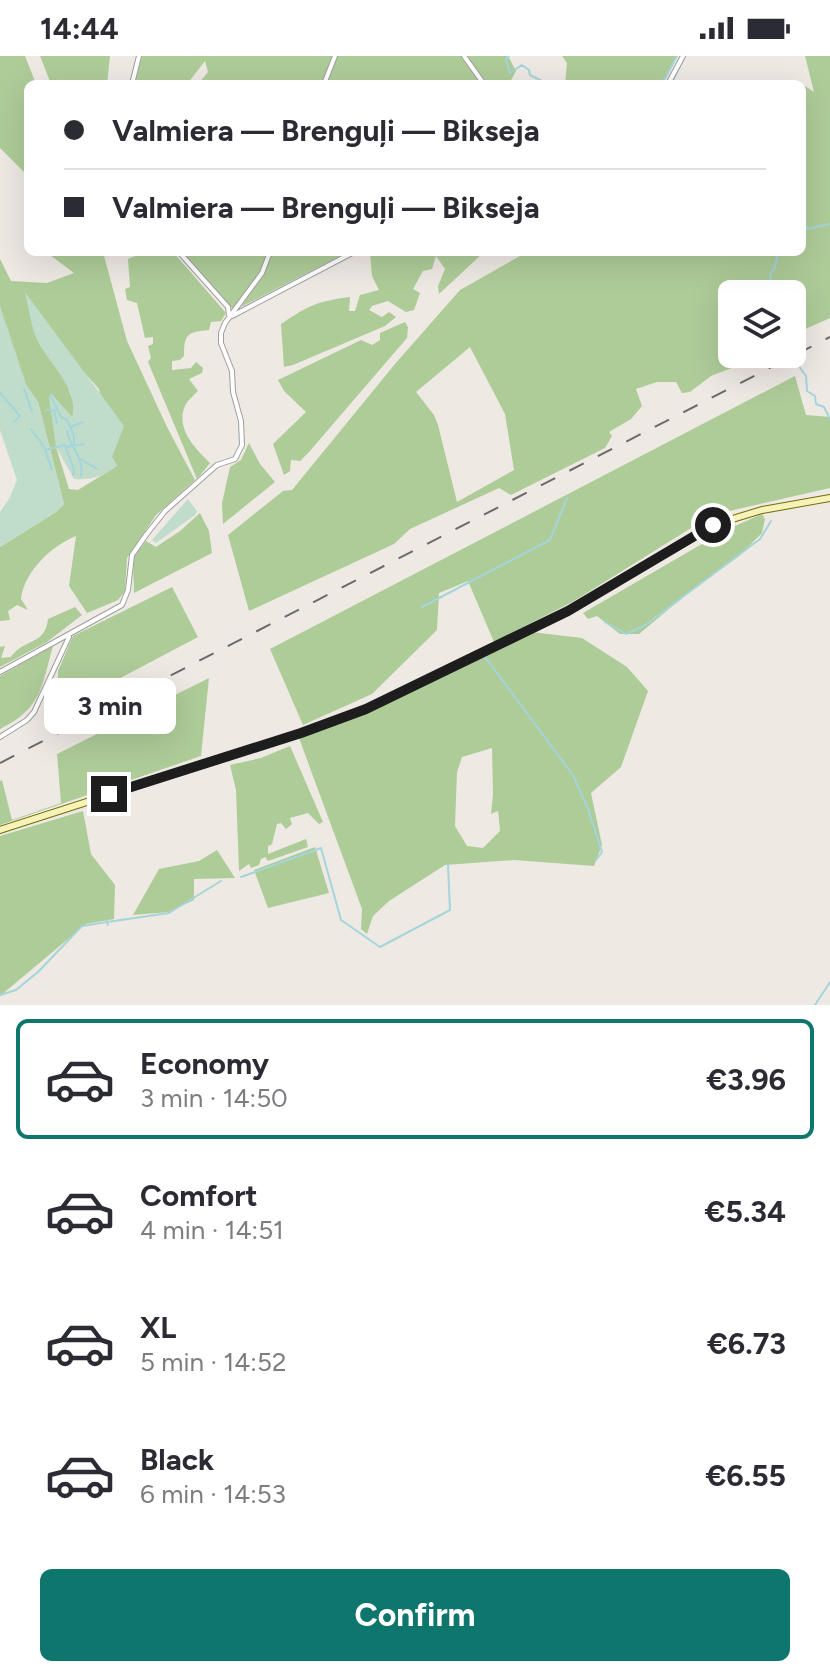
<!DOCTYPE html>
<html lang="en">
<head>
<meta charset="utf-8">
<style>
	body { margin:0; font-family:Figtree,sans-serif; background:#f7f7f7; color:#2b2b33; height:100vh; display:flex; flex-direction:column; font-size:30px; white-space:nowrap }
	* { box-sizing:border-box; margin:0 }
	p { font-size:26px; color:#7c7c81 }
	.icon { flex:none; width:44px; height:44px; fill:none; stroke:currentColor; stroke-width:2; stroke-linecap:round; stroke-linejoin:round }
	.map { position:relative; height:949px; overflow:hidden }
	.drawer { display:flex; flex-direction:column; background:#fff; flex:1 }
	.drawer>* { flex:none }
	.hud { position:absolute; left:24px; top:24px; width:782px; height:176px; border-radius:12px; box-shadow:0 8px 32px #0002; display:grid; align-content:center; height:176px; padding:0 40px; background:#fff }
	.buttons { position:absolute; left:718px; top:224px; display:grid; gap:16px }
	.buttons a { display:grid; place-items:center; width:88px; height:88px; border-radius:12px; background:#fff; box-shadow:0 8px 32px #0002; font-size:40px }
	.end { position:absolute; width:36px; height:36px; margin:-18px; border:10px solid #1d1d1d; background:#fff; box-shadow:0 0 0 4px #fff }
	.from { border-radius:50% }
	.bubble { position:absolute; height:56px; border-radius:12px; background:#fff; box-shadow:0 8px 32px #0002; font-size:26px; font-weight:700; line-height:56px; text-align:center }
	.hud b { display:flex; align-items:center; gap:28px; height:76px; font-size:30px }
	.hud b+b { border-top:2px solid #e1e1e2 }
	.hud i { width:20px; height:20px; background:#2b2b33 }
	ul { padding:14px 0 0; list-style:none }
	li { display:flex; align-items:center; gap:24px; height:120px; margin:0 16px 12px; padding:0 24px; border:4px solid transparent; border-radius:12px }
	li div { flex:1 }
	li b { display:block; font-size:30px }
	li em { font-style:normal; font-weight:700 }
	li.active { border-color:#0f766e }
	li>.icon { width:72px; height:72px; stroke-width:1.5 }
	.cta { display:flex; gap:16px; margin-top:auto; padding:16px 40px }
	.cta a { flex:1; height:92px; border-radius:12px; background:#0f766e; color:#fff; font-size:32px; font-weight:700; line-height:92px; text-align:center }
	.status { display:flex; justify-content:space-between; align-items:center; height:56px; padding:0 40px; background:#fff; direction:ltr }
	.status svg { height:22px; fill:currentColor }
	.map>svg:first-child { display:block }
	.forest { fill:#aecc98; fill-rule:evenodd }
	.wetland { fill:#c0dccb }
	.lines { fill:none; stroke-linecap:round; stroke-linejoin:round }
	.stream { stroke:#a4d5db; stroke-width:2 }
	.minor-casing { stroke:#9e9e9e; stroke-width:6 }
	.secondary-casing { stroke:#706e08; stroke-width:8 }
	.minor { stroke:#fff; stroke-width:4 }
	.secondary { stroke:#f7f2b7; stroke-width:6 }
	.rail { stroke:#6b6b6b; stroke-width:2; stroke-dasharray:16 16; stroke-linecap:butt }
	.route { stroke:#1d1d1d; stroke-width:10 }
</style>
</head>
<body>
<div class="status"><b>14:44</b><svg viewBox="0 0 49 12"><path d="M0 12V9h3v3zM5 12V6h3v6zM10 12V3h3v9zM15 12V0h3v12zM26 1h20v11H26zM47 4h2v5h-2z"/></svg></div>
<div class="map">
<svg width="830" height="949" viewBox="0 0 830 949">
	<rect width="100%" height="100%" fill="#eee9e3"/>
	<path class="forest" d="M0,0h25l11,28h-8v92l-28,-28z
		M40,0h70l-3,28h-56z
		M142,0h366l8,15 -7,13h-311l10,-12 -3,-11 -18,23h-52z
		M562,0h115l-15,28h-97l2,-21z
		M805,0h25v262l-38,17v-41h-60v60h33l-3,2 -51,20 -21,16 -8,1 -6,-11h-19l-21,7 6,17 -11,13 -22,13 3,4 -7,12 -94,47 -12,-7 -89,41 -16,15 -145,67 -21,-76 55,-44 9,-1 103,-126 65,-74 67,-38h275v-160l3,-6 9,6zM470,291l35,67 9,56 -57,32 -19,-77 -4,-10 -18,-23z
		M46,196h57l24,89 40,86 28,53 -39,35 -29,43 -2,33 -7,9 -31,13 -18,-27 7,-50c-25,10 -52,36 -55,63l7,11 -11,-5 -9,6 2,9 -10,1v-74l56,-35 8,-8 -26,-102 -12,-17 -26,-78v-48l11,22 36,2 27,-10zM75,306l24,27 13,68 5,9 -39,24 -9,-1 -13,-42 13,-33 4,4 1,-14 -5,-13z
		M151,196h22l53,61 -5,8 -10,1 -2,8c-22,2 -25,4 -25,26l-4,4 -8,1v9l19,-2 5,-6 7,6 -1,5 -13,6 9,12c-4,4 -11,10 -13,15 -10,23 11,43 25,57l-13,16 -49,-117 3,-4 -3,-12 5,-2v-7l-8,1 -8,-35 -10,-3 -2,-11 5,-2 -2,-28c9,-5 18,-3 23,-7z
		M183,196h85l-8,21 -25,35h-3z
		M272,196h76l-107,55 22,-34z
		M370,196h114l-45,42 -1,-8 7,-17 -9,-13 -4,13 -9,2 -10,18 7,4 -6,17 -8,2 -18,-11 -16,5 -3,4 13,7 7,-5 7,5 -11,9 -92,39 -9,2 -3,-43c27,-18 36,-23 69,-27l-1,14h6l5,-16 19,-5 -7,-14z
		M405,266l3,5 -1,11 -98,114 -9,9 -9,-1 -1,11 -6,4 -11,-31 33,-32 -22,-21 -6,-11 83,-40 11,5 8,-5v-7z
		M795,320l11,39 24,2v71l-118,27 -138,86 -80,41 -26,-61 -29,12 -2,37 -65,64 -69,31 -33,-76z
		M249,387l11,21 15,18 -52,42 -1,-21 8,-36 11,-7z
		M200,457l9,18 3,22 -78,40 -1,-35 13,-17 10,6 24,-16z
		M762,458l3,5 -3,14 -24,24 -43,30 -56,47h-19l-23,-18 -9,3 -5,-6 143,-83z
		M172,531l26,50 -140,74v-40l15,-35z
		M75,551l7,8 -35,27 -47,25v-20l5,-1 -4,12 10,-1c13,-19 34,-11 37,-38z
		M531,576l51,6 45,29 21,24 -27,76 -30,26 11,52 -8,21 -80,-6 -69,5 -56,36 -16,15 -6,18 -6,-5 1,-20 -63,-171 57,-21zM492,692l1,46 -2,20 7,-3 2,20 -17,17 -16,-2 -12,-20 2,-54 5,-15z
		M53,590c-12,42 -11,62 -53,83v-53z
		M209,622l-8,78 -201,69v-44l2,-1 10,40 49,-17 -4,-49z
		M290,690l33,76 -4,2 -11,-11 -18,5 2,6 -6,5 -5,-6 -4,1 -5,20 -4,2v8l38,-15 2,8 -40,14 -3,-4 -4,2 -2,6 -8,3 -2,-4 -10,7 -3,-81 -6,-25 31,-7z
		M83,755l8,43 24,31 -1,34 -28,5 -86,72v-160z
		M315,791l14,46 -61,15 -14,-38z
		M217,794l18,28 -41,1v21l-25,12 -36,3 26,-46 40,-8z"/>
	<path class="wetland" d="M25,236l99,134 -12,31 5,9c-15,11 -25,14 -43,13l-18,-32 -7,-49 2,-5 21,24c8,-26 -22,-53 -34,-75 -7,-14 -9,-34 -13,-50z
		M0,251l26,78 12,17 26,102 -8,8 -56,35v-35l9,-13 8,-19 -17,-50z
		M188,443l9,12 -2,4 -39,28 -4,-3z"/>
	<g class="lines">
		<path class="stream" d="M509,0l-3,3 4,14 12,-8 7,5 1,5 18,9
			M552,28h3
			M662,28l15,-28
			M671,28l14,-28
			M802,160l5,13 23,-5
			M767,238l2,-3 6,3 4,-4 -8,-10 -1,-6 5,-7 3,-15
			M798,309l8,11 1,15 8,5 1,8 8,3 6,12
			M24,333l8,22
			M0,337l20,23 -6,6
			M51,340l10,21 6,3 7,15v9
			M47,354h8
			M54,355l3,12
			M70,371l13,-5
			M31,373l13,18 8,23
			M67,375c3,17 18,28 14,45
			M66,391l18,-3
			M45,394l20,-5 9,25 -1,5
			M81,403l16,10
			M422,551l128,-67 17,-42
			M605,566l21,12 18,-8 116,-87 11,-18
			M485,601l88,118 15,34 14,43 -6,8
			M241,821l80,-29 20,72 39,27 70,-37 -2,-45
			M107,864v2l62,-9 52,-32
			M0,939l16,-5 22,-18 44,-46 25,-4 1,3
			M815,949l15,-23"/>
		<g class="minor-casing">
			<path id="minor" d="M464,0l20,28
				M132,28l7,-28
				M324,28l11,-28
				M668,28l15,-28
				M179,196l49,55 1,8
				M232,260l122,-64
				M0,616l122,-67 6,-15 4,-35 14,-20 19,-24 52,-46 18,-6 7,-14 -1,-24 -8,-29 -1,-21 -11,-28v-10l4,-10 37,-50 8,-21
				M0,681l27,-17 7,-8 35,-75"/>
		</g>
		<g class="secondary-casing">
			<path id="secondary" d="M0,774l301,-97 65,-24 202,-98 145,-86 49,-15 68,-12"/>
		</g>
		<use href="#minor" class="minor"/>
		<use href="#secondary" class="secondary"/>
		<path class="rail" d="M0,707l830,-426"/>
	</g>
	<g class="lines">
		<path class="route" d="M109,738l192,-61 65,-24 202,-98 145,-86"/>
	</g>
</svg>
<div class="buttons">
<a><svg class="icon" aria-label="layers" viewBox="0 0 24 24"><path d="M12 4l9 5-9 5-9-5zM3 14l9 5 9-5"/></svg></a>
</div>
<i class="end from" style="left:713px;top:469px"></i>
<i class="end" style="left:109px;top:738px"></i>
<div class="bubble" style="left:44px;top:622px;width:132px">3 min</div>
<div class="hud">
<b><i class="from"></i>Valmiera — Brenguļi — Bikseja</b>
<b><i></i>Valmiera — Brenguļi — Bikseja</b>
</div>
</div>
<section class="drawer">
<ul>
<li class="active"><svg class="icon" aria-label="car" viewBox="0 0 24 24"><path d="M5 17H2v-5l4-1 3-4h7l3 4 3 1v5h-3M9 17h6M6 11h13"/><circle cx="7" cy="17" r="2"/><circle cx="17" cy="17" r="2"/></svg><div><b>Economy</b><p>3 min · 14:50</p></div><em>€3.96</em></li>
<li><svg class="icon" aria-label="car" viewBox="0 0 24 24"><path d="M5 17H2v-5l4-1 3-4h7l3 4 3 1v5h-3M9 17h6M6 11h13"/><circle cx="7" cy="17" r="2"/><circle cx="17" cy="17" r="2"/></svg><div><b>Comfort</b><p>4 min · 14:51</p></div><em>€5.34</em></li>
<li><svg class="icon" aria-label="car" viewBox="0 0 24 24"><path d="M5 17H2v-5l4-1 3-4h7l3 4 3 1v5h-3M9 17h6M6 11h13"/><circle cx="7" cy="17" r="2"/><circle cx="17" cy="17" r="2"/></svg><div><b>XL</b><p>5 min · 14:52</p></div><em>€6.73</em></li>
<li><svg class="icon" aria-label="car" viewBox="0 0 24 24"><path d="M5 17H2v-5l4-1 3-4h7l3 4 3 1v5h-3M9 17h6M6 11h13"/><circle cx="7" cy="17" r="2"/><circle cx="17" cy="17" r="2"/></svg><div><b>Black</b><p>6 min · 14:53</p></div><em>€6.55</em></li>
</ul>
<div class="cta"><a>Confirm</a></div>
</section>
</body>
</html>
